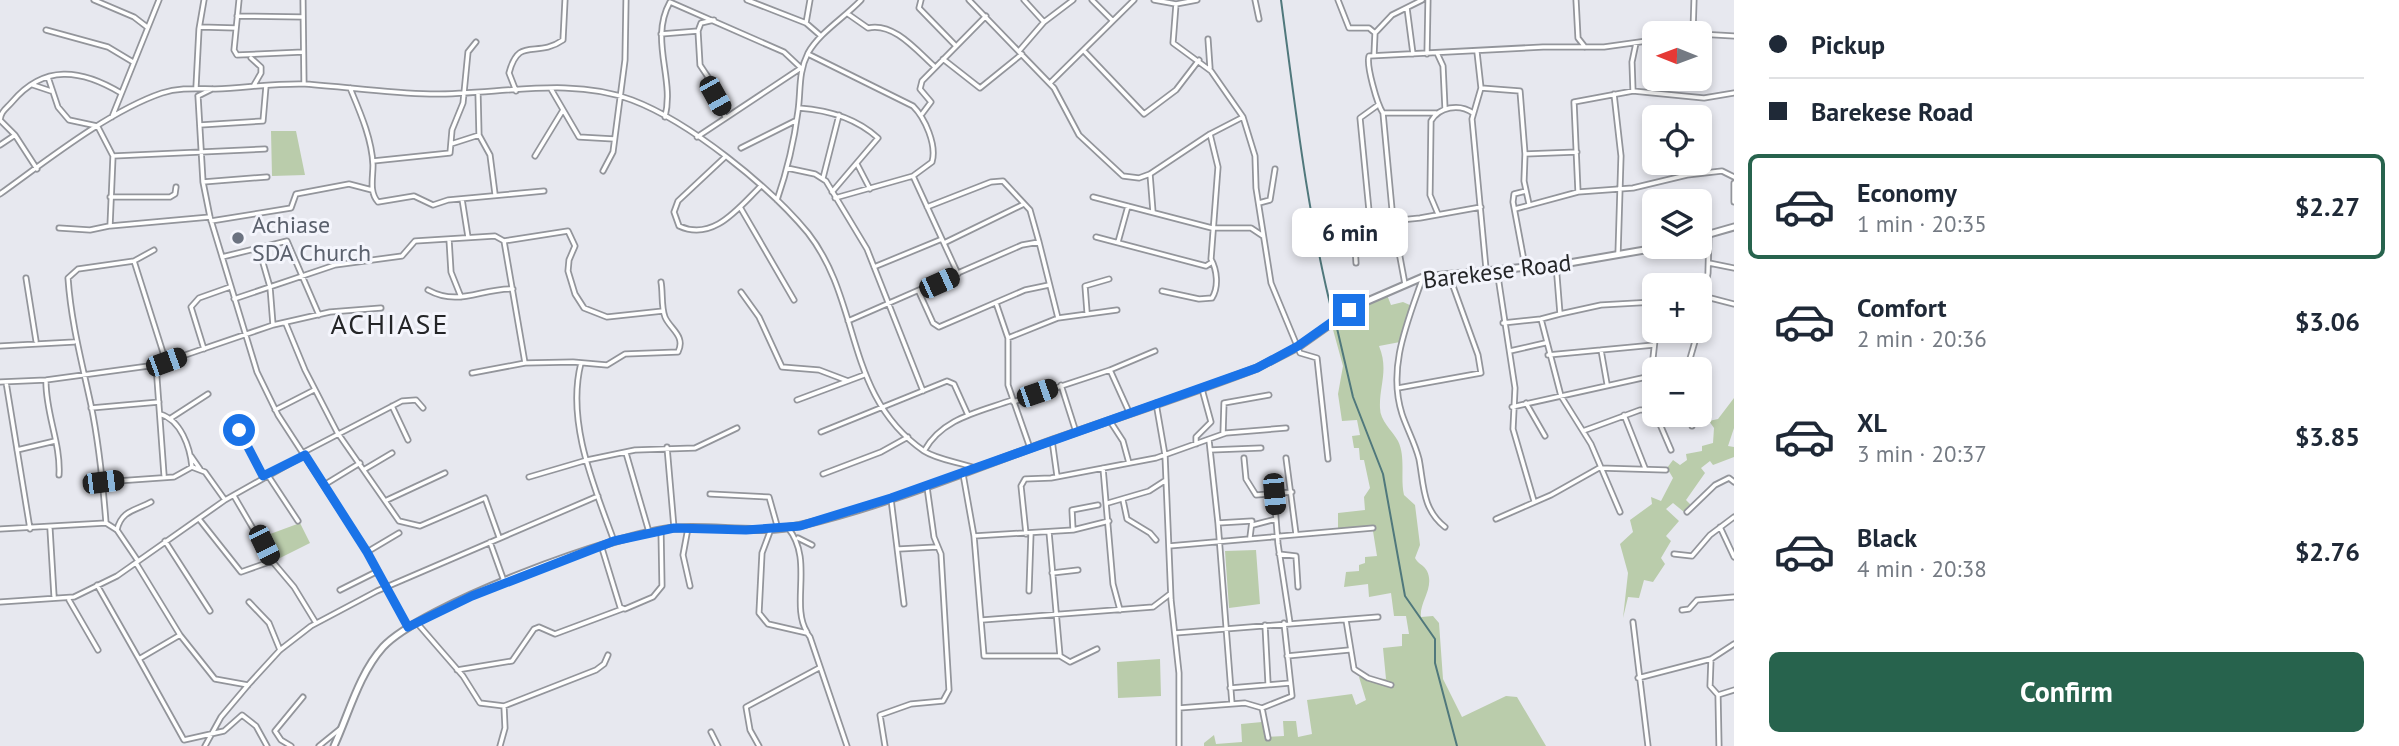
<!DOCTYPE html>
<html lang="en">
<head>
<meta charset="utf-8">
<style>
	body { margin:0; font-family:"PT Sans",sans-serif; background:#f6f6f7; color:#1f2937; height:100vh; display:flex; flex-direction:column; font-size:26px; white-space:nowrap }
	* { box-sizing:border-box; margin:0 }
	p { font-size:23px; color:#747a83 }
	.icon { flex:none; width:38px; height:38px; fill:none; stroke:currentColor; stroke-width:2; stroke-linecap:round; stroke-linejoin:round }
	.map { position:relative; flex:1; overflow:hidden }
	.drawer { display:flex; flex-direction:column; background:#fff; width:665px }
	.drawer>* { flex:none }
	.banner { display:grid; align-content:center; height:154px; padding:0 35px; background:#fff }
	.needle { width:46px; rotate:271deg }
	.fabs { position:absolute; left:1642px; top:21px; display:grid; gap:14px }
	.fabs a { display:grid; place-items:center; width:70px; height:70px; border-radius:10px; background:#fff; box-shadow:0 4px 10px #0003; font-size:35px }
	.end { position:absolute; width:32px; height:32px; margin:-16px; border:9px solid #1a73e8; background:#fff; box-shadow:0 0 0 4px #fff }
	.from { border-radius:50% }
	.bubble { position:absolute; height:49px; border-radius:10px; background:#fff; box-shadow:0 4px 10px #0003; font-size:23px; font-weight:700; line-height:49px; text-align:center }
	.car { position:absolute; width:21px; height:42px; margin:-21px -10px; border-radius:9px; box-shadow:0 0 5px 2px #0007; background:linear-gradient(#222 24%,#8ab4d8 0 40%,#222 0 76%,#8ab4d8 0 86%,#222 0) }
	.banner b { display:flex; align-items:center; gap:24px; height:66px; font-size:26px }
	.banner b+b { border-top:2px solid #e0e1e3 }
	.banner i { width:18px; height:18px; background:#1f2937 }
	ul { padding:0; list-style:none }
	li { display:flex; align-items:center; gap:21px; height:105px; margin:0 14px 10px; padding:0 21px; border:4px solid transparent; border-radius:10px }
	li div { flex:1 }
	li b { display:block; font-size:26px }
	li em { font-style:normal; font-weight:700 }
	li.selected { border-color:#27634d }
	li>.icon { width:63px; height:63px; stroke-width:1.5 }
	.action { display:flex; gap:14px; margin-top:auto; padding:14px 35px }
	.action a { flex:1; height:80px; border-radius:10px; background:#27634d; color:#fff; font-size:28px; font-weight:700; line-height:80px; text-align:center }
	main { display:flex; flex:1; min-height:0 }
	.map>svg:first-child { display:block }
	.green { fill:#baccab }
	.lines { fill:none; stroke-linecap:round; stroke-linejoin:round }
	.stream { stroke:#50787c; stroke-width:2 }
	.minor-casing { stroke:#93959b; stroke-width:7 }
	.secondary-casing { stroke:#93959b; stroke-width:9 }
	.minor { stroke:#fff; stroke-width:3.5 }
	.secondary { stroke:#fff; stroke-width:5 }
	.route { stroke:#1a73e8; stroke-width:9 }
	.worship-dot { fill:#6b7280; stroke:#f4f5fc; stroke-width:2.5 }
	.labels { text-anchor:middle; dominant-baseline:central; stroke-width:6; stroke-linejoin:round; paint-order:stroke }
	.worship-label { font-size:24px; fill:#5b616d; stroke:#f4f5fc; text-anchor:start }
	.street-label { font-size:24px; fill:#242527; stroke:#f4f5fc }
	.quarter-label { font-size:28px; letter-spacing:2px; fill:#242527; stroke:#f4f5fc }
</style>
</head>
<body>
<main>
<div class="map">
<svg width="1734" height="746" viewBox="0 0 1734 746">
	<rect width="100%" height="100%" fill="#e7e8ef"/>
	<path class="green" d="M271,131h25l9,44 -33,1z
		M1387,295l4,10 12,-3 9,4 -12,36 -21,4c10,24 0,40 1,62 0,13 12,22 18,33 8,16 2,37 6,54l11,10 5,40 -5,13c3,6 9,7 12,13 8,17 -8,31 -6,46l12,-1 6,7 4,56 19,38 44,-21 11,1 29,49h-342v-3l10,-8 2,9 26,-2 -1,-18 21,-2 4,15 18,-1 -1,-15h13l2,16 14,-3 -5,-34 45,-6 4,11 10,-5 -7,-23 27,2 -3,-31 19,-2v-12h7l-3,-18h-12l-3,-23 -22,4 -1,-13 -24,3 2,-15 13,-1v-6l6,-2v-6l12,-1 -5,-31 -34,4v-16l27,-3 -1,-13 6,-9 -6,-28h-4l-1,-12h-5l-2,-12 8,-1 -3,-15 -15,1 -4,-27 5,-28 -11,-40 27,-18z
		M1734,398v30l-6,18 6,1v10l-21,8 -3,-4 -9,7 4,5 -19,27 5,5 -7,7 -11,-9 -7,6 13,12 -13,15 5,5 -10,17 4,6 -12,18 -9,-2 -5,18 -11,-1 -5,21 5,-45 -8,-29 13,-12 -3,-12 22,-16 -1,-7 10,4 12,-23 -6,-10 6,-8 7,5 7,-5 -1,-6 16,-3v-5l11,-3 1,-15 -5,-7 9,-2z
		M300,523l10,20 -36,18 -12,-24z
		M1256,550l4,54 -31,4 -4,-57z
		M1160,659l1,37 -43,2 -1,-36z"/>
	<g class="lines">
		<path class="stream" d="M1281,0c14,105 26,213 52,316
			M1336,324l17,73 30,77 22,122 30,43v24l22,83"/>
		<g class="minor-casing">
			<path id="minor" d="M94,0l40,17 13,10
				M239,0l-5,50 3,5 66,-3
				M303,0l1,84
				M747,0l59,23 15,13
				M921,0l-2,8 36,37
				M969,0l85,88 25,47 44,41 16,2 11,-4 60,-40 33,-17
				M1024,0l20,22
				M1092,0l20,20
				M1154,0l22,4 -3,39 38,28 32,46 12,39 1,32 15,95 29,70 17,5 11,101
				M1255,0l4,19
				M1338,0l11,28h20l6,5 -1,22
				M1576,0l2,38 7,9
				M1694,0l-1,32 5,1
				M1176,4l21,-4
				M1407,8l6,46
				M848,14l20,14c26,-6 49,23 67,39
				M237,16l66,1
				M806,23l4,-23
				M200,27l36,1
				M46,30l62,17 25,15
				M698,31l3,-8 13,-3
				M1375,33l17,-18 30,-15
				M1686,33l7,-1
				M661,34l37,-3 2,34 10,15 15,37
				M1699,34l35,2
				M1208,39l2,29
				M1019,51l25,-29 29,-22
				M1085,52l59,62 32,-24 23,-30
				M1477,52l4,36 -9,31 14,150
				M1437,53l6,13 2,43
				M808,54l105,52c12,12 24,39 19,56l-19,14 -78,22
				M1427,54l1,-54
				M251,58l10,9v6l-7,12
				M943,59l37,29 42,-34
				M48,77l10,30 11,13 28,6
				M1050,83l84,-83
				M33,85l18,6
				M196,87l3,-58 5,-29
				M350,88c10,24 22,51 23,77 0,13 -4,27 5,37l36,-6 19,9 15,-5 96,-9
				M1481,88l39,3 5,63
				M551,89l28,48 35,2
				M516,91l-7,-18c10,-38 27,-14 54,-33l2,-40
				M1633,91l-1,-29 4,-19
				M478,93l1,42 11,20 5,39
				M1614,94l7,62 -3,98
				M198,96l5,86 7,35 47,155 21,43 89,137 41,75
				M198,96l14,-7
				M799,108c28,2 57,10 79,30l-46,54
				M1383,113h53
				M922,114l9,-12 -11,-13 2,-8 64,-65
				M112,117l47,-117
				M665,117c10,-39 -16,-77 5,-115l114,50 17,16 -104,69
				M200,125l63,-4 3,-35
				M98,127l15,29 -3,70 100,-9
				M1699,139l5,-3 1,-14
				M451,144l28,-9
				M0,145l15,-10
				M741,148l54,-27
				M113,156l152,-7
				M535,156l28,-46
				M725,157l-47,44 -4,11 5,14c35,16 60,-19 82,-40
				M373,161l77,-8 2,-23 11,-27 5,-51 8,-10
				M1686,163l1,12
				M857,164l13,25
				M787,168l28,6 11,7 41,68 56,142
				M37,169l-22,-34 -15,-15c1,-9 6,-11 12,-18 32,-38 69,-33 109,-9
				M603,171l10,-19 12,-92 1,-60
				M1150,174l3,38
				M913,176l45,98
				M823,178l16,-63
				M203,182l64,-5
				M1734,183v19
				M1578,192l-4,-90 59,-11 71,7 30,-5
				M0,194c46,-33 109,-83 162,-101 18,-6 36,-4 53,-4 30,-1 60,-6 90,-5 42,3 83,9 125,10 66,1 140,-18 202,6 58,22 137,86 176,133 54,69 36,163 116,218 14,9 35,11 51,17
				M110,197h60l5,-3 1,-7
				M1093,197l119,31h39l12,8
				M462,199l6,38
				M777,200c10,-29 17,-58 21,-89 3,-21 0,-38 10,-58 12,-21 36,-35 53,-53
				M1259,203l11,-3 5,-31
				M1529,204l-5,-23 1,-27 52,-2
				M740,207l54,93
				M927,207l64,-25 12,-1 27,29 9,32
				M1515,209l63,-17 55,-4 54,-13 35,-4 12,6
				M1438,214l-8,-19 1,-74c8,-14 28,-18 42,-8
				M211,221l80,-13 5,-14 53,-10 23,6
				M1370,221l-10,-103 18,-13
				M59,228l31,2 19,-4
				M1096,237l110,29 6,-4
				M449,239l2,33 10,25
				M504,241l64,-10 7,15 -6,14 -1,11 7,23 9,14 23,9 56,-6
				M1118,242l10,-36
				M944,243l80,-39
				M259,249l11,38 3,38
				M222,257l65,-16 32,74
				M134,261l32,101
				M1356,263l-2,-34 6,-5 60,-6 61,-11
				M1709,263l25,5
				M1556,264l4,50 -19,5 20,77 30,48 29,68
				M1525,266l-12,-64 1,-8 12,-3
				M874,267l68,-28
				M1497,270l18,118 -2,41 21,72
				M1423,277c-15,44 -36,90 -21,137 5,15 13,29 17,45 5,26 3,50 26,68
				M26,278l10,63
				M1405,284l-12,-64 -10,-107c-6,-9 -17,-48 -14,-57l174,-9h61l50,-7
				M428,290c31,17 53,-2 85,-1
				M1162,291l37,8 13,-1c7,-11 5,-28 -1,-39l7,-92 -8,-33
				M741,292l18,25 23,50 37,3 29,11
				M919,292l14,31 6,4 86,-37 24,-5
				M1699,295l35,9
				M234,299l101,-34 67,-9 13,-15 80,-5 9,5 21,122 48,-1 34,3 18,-11 53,-2c8,-16 -8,-23 -13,-35 -4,-10 -2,-25 -4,-35
				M996,303l12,35v47l22,63
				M1087,312l-2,-26 24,-7
				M1560,314l41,-9 53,-3
				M848,321l174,-76 17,-3 19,76
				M1503,323l38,-4
				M286,324l19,46 32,62 62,89 21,5 65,-28 14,39
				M1699,325l9,-52 1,-39
				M1008,338l50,-20 59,-8
				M0,346l74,-4
				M204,349l-13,-42 8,-9 31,-11
				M1601,350l6,34
				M1510,351l35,-8
				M1548,355l106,-10
				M581,363c-15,59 13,123 33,178
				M156,365l8,110
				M1687,369l11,-38
				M1110,370l19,42
				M472,373l53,-10
				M46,380c-1,32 15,63 13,95
				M0,382l46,-2 110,-15 117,-40 57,-13 51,-4
				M6,382l24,147
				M1061,385l15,47
				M1398,388l83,-15 -3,-18 -29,-80
				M797,400l67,-25
				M1013,402l97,-32 45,-19
				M1156,403l9,52 6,145 8,73v73
				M1526,403l19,33
				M392,406l16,34
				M1512,407l139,-31 5,-45
				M91,408l68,-6
				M275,410l39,-20
				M160,414c21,6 30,33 32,53
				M1624,415l21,53
				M1656,415l15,35
				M1691,415l1,11
				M171,418l37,-24
				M1110,421l13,20 6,22
				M239,430l24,46
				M1583,431l57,-21h14
				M821,432l126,-51 7,3 14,31
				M1223,434l1,-31 45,-8
				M1052,440l5,36
				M1209,440l9,83 14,181
				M1196,444v-7l15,-15 -9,-33
				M667,447l7,81
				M17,450l38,-9
				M1210,450l51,-2
				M924,451c18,-33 55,-39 88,-51
				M304,452l98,-51 14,-1 7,8
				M626,453l23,79
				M191,456l9,13
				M1244,458l2,21 10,16 36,-3
				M1286,458l10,76
				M1103,468l10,116 7,26
				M365,469l27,-16
				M267,474l31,47
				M823,474l58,-22 27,-15
				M963,474l11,62 10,120h76l10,6 27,-13
				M529,477l58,-17 48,-10 60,-2 42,-20
				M103,482l71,-5 18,-10 13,5 20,28
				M324,485l36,-22
				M710,494l59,3 9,32
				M1274,494l4,50 12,79
				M234,496l38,65 22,26 22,36
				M891,499l13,105
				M387,500l58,-27
				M1123,500l4,19 23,14 6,7
				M1108,503l41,-12 17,-11
				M1687,512l28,-27 14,-7 5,4
				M199,519l42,53 31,-11
				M1496,519l55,-24 48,-27 67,2
				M106,523c-3,-39 -7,-79 -15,-118 -9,-42 -20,-83 -23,-127l10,-9 56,-8 20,-11
				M1218,523l34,-2 -2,16
				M1253,525l23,-6
				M1720,527l14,30
				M688,528l-5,27 7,31
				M788,528c26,31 2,77 19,104
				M0,529l106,-6 11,7 21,31
				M50,529l4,67
				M771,529l-9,24 -3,60 9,11 39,9 3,4 37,109
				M117,530c4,-20 20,-20 34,-28
				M1073,530l-1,-20 26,-5
				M1049,532l11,124
				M1026,534l-5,-48 4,-7 26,-1 105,-20 70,-25 60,-5
				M974,536l99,-6 36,-9
				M798,538l14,7
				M165,541l45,70
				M490,542l14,39
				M601,545l19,62 5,2 28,-12 9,-11 -1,-56
				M1169,546l204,-18
				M899,549l38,-2
				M367,552l32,-19
				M1279,554l17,2 2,31
				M1674,554l18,2 18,-21 24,-18
				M136,563l44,72 35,44 33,6
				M1052,573l26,-3
				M97,585l42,74 41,-24
				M340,590l38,-19
				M1029,591l2,-58
				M69,600l29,50
				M0,602l74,-5 43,-21 108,-76 80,-45
				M249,602l20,21 11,27
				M1682,610l7,-1 8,-9 37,-3
				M982,620l171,-13 17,-13
				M1346,620l8,49 14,9 23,7
				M1633,622l15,124
				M417,623l46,53 17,27 24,3 92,-36 8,-6 4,-9
				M1265,625l3,58
				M1175,633l203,-16
				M1287,656l62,-6
				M139,659l45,81 40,-9 18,-16 14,11 11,20
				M1711,659l-1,27 8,9
				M457,670l55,-9 22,-32 5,-2 16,7 67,-25
				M1638,678l73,-19 23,-15
				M1230,688l60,-5
				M1179,708l66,-5 17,5
				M711,732l7,14
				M1268,738l-6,-30 30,-12 -8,-73
				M205,746l16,-29 27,-32 32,-35 31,-24 66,-35 221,-95
				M291,746l-10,-6 -6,-9 28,-34
				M319,746l21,-17
				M500,746l5,-18 -1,-22
				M759,746l-9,-16 -4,-23 73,-39
				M885,746l-5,-31 31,-11 32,-3 6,-11 -8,-136 -7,-17 -7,-50
				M1719,746l-1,-51 16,-5"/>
		</g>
		<g class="secondary-casing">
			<path id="secondary" d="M1699,237l35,-10
				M334,746c15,-33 25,-72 49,-99 37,-41 236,-115 292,-119 42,-3 85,7 127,-3 85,-20 168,-55 251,-85 68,-24 137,-46 204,-72l41,-21 58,-41 67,-29 146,-14 93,-16"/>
		</g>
		<use href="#minor" class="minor"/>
		<use href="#secondary" class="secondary"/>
	</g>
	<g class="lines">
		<path class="route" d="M239,430l24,46 42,-21 62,97 41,75 64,-31 142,-55 60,-13 72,2 54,-4 91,-28 366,-130 41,-22 51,-36"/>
	</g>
	<circle class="worship-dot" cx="238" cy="238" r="7"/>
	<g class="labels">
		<g class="worship-label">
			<text x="252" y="224">Achiase<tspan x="252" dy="28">SDA Church</tspan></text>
		</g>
		<g class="street-label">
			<text transform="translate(1497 271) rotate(-7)">Barekese Road</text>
		</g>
		<g class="quarter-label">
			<text x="390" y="323">ACHIASE</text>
		</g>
	</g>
</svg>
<div class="fabs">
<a><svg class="needle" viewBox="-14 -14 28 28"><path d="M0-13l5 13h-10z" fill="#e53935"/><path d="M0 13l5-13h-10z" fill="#747a83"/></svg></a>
<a><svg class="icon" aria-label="locate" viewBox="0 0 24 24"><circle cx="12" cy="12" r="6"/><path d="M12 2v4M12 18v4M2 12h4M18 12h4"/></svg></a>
<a><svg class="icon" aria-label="layers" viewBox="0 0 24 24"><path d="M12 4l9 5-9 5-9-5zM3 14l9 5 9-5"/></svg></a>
<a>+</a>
<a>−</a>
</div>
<i class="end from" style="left:239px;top:430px"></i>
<i class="end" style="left:1349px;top:310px"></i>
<div class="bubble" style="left:1292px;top:208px;width:116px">6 min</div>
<i class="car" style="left:715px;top:96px;rotate:151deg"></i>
<i class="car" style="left:939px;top:283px;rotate:66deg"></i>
<i class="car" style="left:166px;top:362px;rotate:70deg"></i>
<i class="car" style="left:1037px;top:393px;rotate:71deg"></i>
<i class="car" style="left:103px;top:482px;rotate:83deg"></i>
<i class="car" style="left:1274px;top:494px;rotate:175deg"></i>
<i class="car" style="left:264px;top:545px;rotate:154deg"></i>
</div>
<section class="drawer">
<div class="banner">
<b><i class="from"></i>Pickup</b>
<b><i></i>Barekese Road</b>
</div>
<ul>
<li class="selected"><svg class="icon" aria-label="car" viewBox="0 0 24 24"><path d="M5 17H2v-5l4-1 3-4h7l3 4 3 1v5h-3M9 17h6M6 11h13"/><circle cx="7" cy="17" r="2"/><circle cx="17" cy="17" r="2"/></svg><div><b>Economy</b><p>1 min · 20:35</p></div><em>$2.27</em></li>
<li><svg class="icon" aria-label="car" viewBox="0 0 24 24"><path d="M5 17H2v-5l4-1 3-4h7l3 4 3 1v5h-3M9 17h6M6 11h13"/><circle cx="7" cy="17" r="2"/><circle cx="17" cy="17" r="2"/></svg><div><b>Comfort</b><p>2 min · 20:36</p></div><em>$3.06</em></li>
<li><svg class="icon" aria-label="car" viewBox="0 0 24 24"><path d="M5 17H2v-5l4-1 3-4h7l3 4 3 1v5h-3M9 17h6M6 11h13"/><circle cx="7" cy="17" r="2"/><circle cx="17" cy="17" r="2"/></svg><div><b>XL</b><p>3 min · 20:37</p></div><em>$3.85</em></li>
<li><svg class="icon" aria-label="car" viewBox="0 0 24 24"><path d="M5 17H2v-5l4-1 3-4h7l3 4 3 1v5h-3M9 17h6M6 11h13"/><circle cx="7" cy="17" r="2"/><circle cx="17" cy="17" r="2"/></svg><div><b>Black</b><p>4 min · 20:38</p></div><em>$2.76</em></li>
</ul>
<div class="action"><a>Confirm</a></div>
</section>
</main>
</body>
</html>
